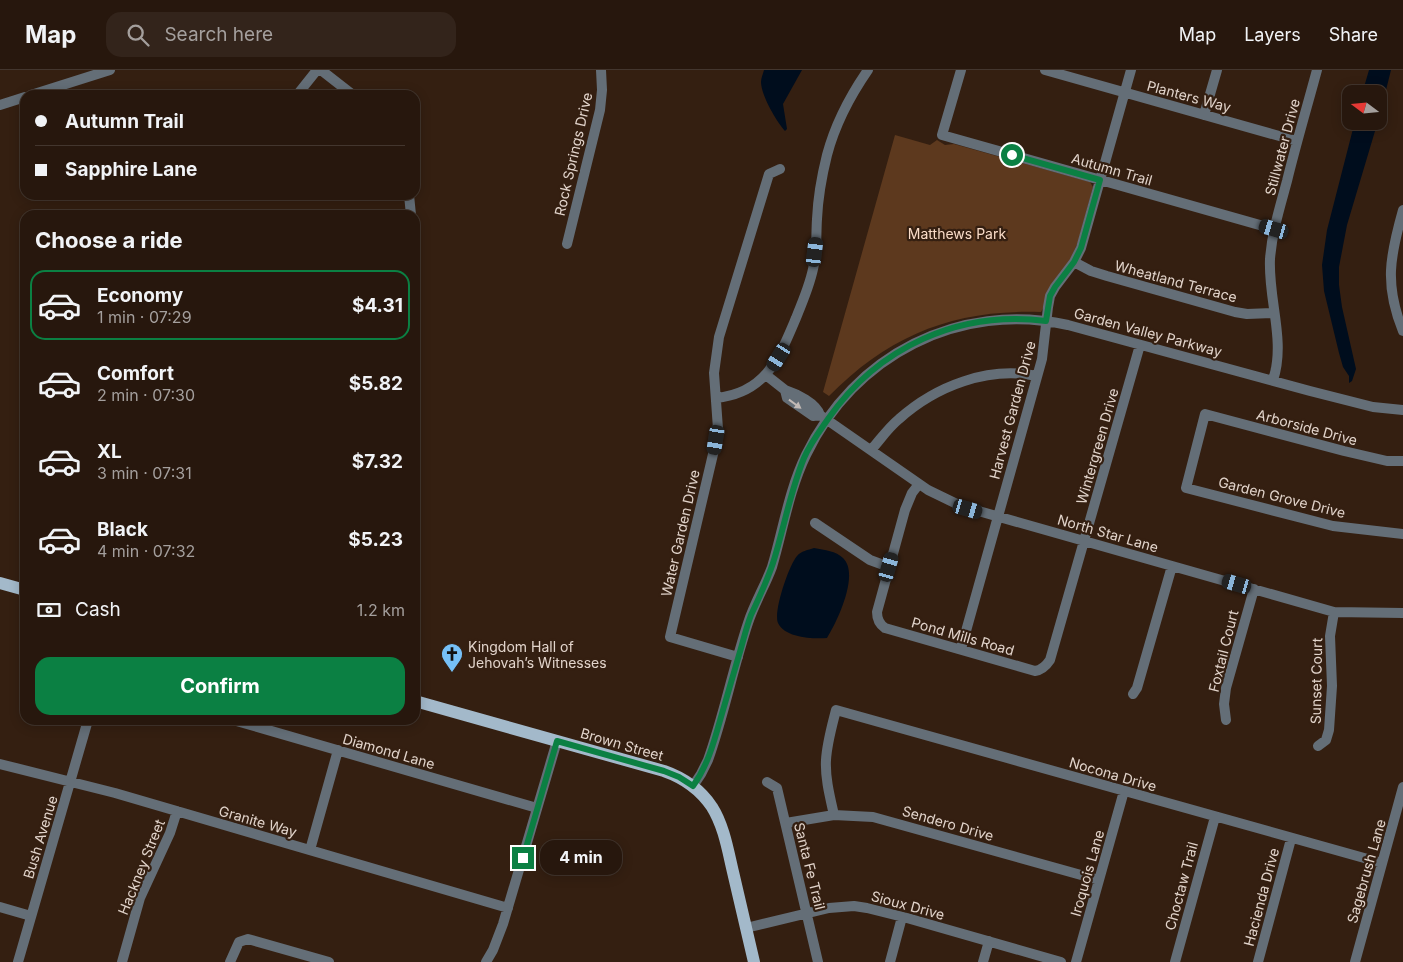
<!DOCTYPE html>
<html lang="en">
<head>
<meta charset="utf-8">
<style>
	body { margin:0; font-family:Inter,sans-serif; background:#33241b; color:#f1f3f6; height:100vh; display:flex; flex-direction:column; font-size:19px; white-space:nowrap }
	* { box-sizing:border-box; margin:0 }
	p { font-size:16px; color:#a49f9d }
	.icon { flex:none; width:28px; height:28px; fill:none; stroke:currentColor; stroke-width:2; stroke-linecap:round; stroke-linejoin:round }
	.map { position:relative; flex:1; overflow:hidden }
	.details { position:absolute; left:20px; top:140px; width:400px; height:515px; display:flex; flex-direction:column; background:#27170d; border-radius:15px; box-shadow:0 2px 12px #0003,0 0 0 1px #43362e }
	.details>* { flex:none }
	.top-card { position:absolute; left:20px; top:20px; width:400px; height:110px; border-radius:15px; box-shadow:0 2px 12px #0003,0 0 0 1px #43362e; display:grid; align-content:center; height:110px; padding:0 15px; background:#27170d }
	.needle { width:32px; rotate:286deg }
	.tools { position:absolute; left:1342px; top:15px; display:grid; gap:10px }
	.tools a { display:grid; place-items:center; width:45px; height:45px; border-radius:10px; background:#27170d; box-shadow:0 2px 12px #0003,0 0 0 1px #43362e; font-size:25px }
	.end { position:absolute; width:22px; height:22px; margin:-11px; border:6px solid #0b8043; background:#fff; box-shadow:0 0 0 2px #fff }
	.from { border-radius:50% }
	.bubble { position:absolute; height:35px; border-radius:15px; background:#27170d; box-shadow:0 2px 12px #0003,0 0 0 1px #43362e; font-size:16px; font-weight:700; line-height:35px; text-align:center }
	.car { position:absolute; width:15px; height:30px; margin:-15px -8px; border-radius:6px; box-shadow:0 0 4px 1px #0007; background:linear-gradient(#222 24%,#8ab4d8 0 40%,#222 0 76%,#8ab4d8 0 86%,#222 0) }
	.top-card b { display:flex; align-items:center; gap:18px; height:48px; font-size:19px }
	.top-card b+b { border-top:1px solid #43362e }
	.top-card i { width:12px; height:12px; background:#f1f3f6 }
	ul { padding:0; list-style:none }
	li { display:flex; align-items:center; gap:15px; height:70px; margin:0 10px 8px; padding:0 5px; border:2px solid transparent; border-radius:15px }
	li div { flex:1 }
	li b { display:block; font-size:19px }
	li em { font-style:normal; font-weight:700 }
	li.selected { border-color:#0b8043 }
	li>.icon { width:45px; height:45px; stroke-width:1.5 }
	h2 { padding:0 15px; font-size:22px; line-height:60px }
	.pay { display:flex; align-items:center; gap:12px; height:55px; padding:0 15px; font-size:19px }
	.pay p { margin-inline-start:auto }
	.cta { display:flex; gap:10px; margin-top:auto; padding:10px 15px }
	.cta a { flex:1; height:58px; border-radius:15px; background:#0b8043; color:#fff; font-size:20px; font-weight:700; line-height:58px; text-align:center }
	header { display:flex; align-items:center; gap:30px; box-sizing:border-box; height:70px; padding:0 25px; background:#27170d; border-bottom:1px solid #43362e }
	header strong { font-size:24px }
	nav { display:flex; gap:28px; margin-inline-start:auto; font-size:18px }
	.search { width:350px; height:45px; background:#33241b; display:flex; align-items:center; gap:12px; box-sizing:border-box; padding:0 18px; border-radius:15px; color:#a49f9d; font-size:19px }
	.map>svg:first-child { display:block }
	.green { fill:#5d391e }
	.water { fill:#000d1d }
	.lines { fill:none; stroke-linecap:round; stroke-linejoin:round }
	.minor { stroke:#646e77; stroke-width:10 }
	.major { stroke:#a3b9ca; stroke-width:12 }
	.oneway { fill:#c2bab6 }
	.route { stroke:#0b8043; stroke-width:6 }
	.labels { text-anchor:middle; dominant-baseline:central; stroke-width:4.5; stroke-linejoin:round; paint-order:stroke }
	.street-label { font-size:14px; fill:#e2d4cb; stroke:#341f11 }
	.park-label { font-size:14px; fill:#fadcc8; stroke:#341f11 }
	.poi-label { font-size:14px; fill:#e2d4cb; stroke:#341f11; text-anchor:start }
</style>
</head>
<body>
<header>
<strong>Map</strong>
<div class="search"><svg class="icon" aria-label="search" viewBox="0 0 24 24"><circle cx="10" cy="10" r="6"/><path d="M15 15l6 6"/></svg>Search here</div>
<nav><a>Map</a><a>Layers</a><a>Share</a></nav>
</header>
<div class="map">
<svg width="1403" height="892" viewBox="0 0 1403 892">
	<rect width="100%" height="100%" fill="#341f11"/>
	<path class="green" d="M895,65l35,10 7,-5 8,5 9,-1 136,38 3,5 -15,55 -7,16 -30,54c-86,-3 -151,22 -212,84l-6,-4z"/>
	<path class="water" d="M764,0h38l-19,34 4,25 -2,2c-9,-10 -24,-36 -24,-49 0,-4 2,-8 3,-12z
		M1369,0h22l-12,48v-24h-17z
		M1355,51h23l-31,104 -8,42v18l3,22 14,62 -4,12 -3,2v-7l-6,-9 -4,-14 -15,-62 -2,-26 5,-35z
		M814,478c11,2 22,3 29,10 17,16 -6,64 -16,80 -14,1 -42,0 -49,-15 -5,-11 11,-58 19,-67 4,-5 11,-6 17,-8z"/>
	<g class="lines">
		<path class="minor" d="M321,0l32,25
			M961,0l-19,65 332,94
			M1045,0l252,71
			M31,25l79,-25
			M297,25l20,-25
			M0,35l25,-8
			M1204,45l13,-45
			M409,125l2,20
			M1403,140c-13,46 -19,75 0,121
			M567,174l33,-134 2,-20 -1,-20
			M1074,192l17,9 16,5 128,36 12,2 26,-1
			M766,305l19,15
			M1273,310c13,-39 -5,-80 -3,-121 2,-27 10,-52 17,-78 9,-37 20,-74 30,-111
			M716,328c50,-5 63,-40 80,-80 7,-18 15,-35 18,-54 3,-15 2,-30 3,-45 1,-22 5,-44 10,-64 8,-30 23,-59 41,-85
			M820,345l-7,1 -26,-18 -2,-8c12,4 31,13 35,25l108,75 33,16 373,106 69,1
			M871,380c9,-10 17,-22 28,-31 37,-33 89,-53 138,-43
			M1403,391h-16l-43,-10 -139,-37 -19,74 147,38 70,8
			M919,414l-7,9 -7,17 -28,102c0,7 2,12 8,16l150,43c7,-1 11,-5 15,-11l90,-315
			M815,453l55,37 19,7
			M961,579l81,-290 6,-52 2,-11 5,-9 19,-25 7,-14 50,-178
			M738,587l-68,-20 44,-187 4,-21 -4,-56 5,-36 50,-163 11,-5
			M1133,624l4,-6 35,-122
			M233,650l304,88
			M1226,650l-2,-16 2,-16 28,-99
			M1318,676l8,-6 3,-10 3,-44 -2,-50 4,-24
			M0,694l115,29 393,115
			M767,712l10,6 41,174
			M693,716l8,-12 7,-14c16,-45 25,-92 40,-137 6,-19 17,-37 24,-56 11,-37 17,-77 34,-112 48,-100 153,-154 262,-130l242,66 63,16 30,3
			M834,745c-4,-18 -9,-37 -8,-55 1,-17 6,-34 10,-50l546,153
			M786,753l48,-8 39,2 226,63
			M310,780l28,-100
			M0,837l31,9
			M746,858l83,-20 25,-2 13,2 40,10 154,44
			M18,892l70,-242
			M122,892l18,-64 30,-65 7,-22
			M230,892l9,-20 9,-3 81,23
			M486,892l7,-12 10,-26 54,-183
			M890,892l12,-45
			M983,892l6,-21
			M1076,892l48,-171
			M1175,892l40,-145
			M1258,892l33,-123
			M1355,892l48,-175"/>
		<path class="major" d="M0,513l25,7
			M415,631l249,70c20,7 36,18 48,36 12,19 16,44 21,65 7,30 14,60 21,90"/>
	</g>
	<defs><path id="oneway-solid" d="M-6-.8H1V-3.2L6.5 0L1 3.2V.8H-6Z" transform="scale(1.25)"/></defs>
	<use class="oneway" href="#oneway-solid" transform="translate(795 334) rotate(36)"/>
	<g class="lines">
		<path class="route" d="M523,788l34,-117 107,30 15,6 14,9c15,-21 21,-44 28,-69 6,-21 12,-41 18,-62 4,-13 7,-27 12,-40 8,-17 16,-34 22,-52 11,-35 17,-71 31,-105 6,-14 15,-26 24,-39 50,-72 131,-109 218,-98l4,-25 5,-9 19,-25 7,-14 19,-68 -88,-25"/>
	</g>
	<defs>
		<g id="church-pin" transform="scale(1.125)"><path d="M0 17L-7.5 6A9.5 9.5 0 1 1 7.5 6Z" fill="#76c0f7" stroke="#341f11"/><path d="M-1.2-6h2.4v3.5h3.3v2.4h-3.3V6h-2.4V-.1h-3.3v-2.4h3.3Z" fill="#111"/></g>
	</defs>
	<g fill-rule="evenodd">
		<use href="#church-pin" x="452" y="584"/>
	</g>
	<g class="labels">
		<g class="street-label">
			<text transform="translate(1189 26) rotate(15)">Planters Way</text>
			<text transform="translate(1282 77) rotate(-75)">Stillwater Drive</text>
			<text transform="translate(573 84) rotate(-77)">Rock Springs Drive</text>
			<text transform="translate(1112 99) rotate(16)">Autumn Trail</text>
			<text transform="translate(1176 211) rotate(15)">Wheatland Terrace</text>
			<text transform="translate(1148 262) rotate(15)">Garden Valley Parkway</text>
			<text transform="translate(1012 340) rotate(-75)">Harvest Garden Drive</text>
			<text transform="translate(1307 357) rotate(15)">Arborside Drive</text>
			<text transform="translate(1097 376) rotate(-74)">Wintergreen Drive</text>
			<text transform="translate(1282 427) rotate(14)">Garden Grove Drive</text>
			<text transform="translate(680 463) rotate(-77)">Water Garden Drive</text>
			<text transform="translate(1108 463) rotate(16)">North Star Lane</text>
			<text transform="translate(963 566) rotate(16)">Pond Mills Road</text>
			<text transform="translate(1223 581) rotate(-76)">Foxtail Court</text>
			<text transform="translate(1316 611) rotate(-89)">Sunset Court</text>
			<text transform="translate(622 674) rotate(16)">Brown Street</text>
			<text transform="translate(389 681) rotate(16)">Diamond Lane</text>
			<text transform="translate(1113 704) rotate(16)">Nocona Drive</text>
			<text transform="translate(258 751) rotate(16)">Granite Way</text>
			<text transform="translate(948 753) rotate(16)">Sendero Drive</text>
			<text transform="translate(40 767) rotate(-73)">Bush Avenue</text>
			<text transform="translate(810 796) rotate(76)">Santa Fe Trail</text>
			<text transform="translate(141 797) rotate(-68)">Hackney Street</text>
			<text transform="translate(1366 801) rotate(-74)">Sagebrush Lane</text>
			<text transform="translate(1087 803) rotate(-74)">Iroquois Lane</text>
			<text transform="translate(1181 816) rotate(-75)">Choctaw Trail</text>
			<text transform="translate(1261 827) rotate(-75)">Hacienda Drive</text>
			<text transform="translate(908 835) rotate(15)">Sioux Drive</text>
		</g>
		<g class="park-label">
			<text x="957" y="163">Matthews Park</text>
		</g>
		<g class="poi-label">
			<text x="468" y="576">Kingdom Hall of<tspan x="468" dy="16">Jehovah’s Witnesses</tspan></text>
		</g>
	</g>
</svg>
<div class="tools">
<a><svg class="needle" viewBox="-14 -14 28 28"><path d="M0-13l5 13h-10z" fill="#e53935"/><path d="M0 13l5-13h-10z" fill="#a49f9d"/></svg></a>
</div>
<i class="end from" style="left:1012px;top:85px"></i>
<i class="end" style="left:523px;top:788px"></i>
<div class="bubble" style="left:540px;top:770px;width:82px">4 min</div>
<i class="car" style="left:1274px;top:159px;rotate:286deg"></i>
<i class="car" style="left:815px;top:182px;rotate:7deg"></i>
<i class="car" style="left:779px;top:287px;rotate:212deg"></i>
<i class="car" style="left:716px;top:370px;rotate:189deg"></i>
<i class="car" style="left:968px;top:439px;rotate:106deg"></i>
<i class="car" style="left:889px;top:497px;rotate:16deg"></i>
<i class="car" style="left:1237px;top:514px;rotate:286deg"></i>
<div class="top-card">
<b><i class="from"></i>Autumn Trail</b>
<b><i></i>Sapphire Lane</b>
</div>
<section class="details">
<h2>Choose a ride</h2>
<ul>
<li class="selected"><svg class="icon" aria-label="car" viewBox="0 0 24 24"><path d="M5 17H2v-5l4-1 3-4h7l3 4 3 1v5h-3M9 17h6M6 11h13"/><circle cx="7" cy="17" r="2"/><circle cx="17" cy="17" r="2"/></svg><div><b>Economy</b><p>1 min · 07:29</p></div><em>$4.31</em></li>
<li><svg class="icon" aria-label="car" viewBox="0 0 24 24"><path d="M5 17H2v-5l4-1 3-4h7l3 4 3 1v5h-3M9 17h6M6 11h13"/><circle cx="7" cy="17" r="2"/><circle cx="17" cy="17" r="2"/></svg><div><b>Comfort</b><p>2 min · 07:30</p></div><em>$5.82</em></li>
<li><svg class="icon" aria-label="car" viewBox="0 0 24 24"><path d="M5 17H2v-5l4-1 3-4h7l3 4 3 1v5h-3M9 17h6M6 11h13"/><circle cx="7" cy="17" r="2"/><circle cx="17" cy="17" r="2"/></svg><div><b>XL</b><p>3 min · 07:31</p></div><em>$7.32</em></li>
<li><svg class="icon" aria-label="car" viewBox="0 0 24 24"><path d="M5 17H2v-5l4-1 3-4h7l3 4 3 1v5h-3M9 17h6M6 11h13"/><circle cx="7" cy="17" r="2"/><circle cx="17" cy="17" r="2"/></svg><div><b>Black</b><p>4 min · 07:32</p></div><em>$5.23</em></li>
</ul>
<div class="pay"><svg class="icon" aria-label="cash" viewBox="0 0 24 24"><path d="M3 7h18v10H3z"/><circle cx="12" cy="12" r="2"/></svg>Cash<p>1.2 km</p></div>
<div class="cta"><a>Confirm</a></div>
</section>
</div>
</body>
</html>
